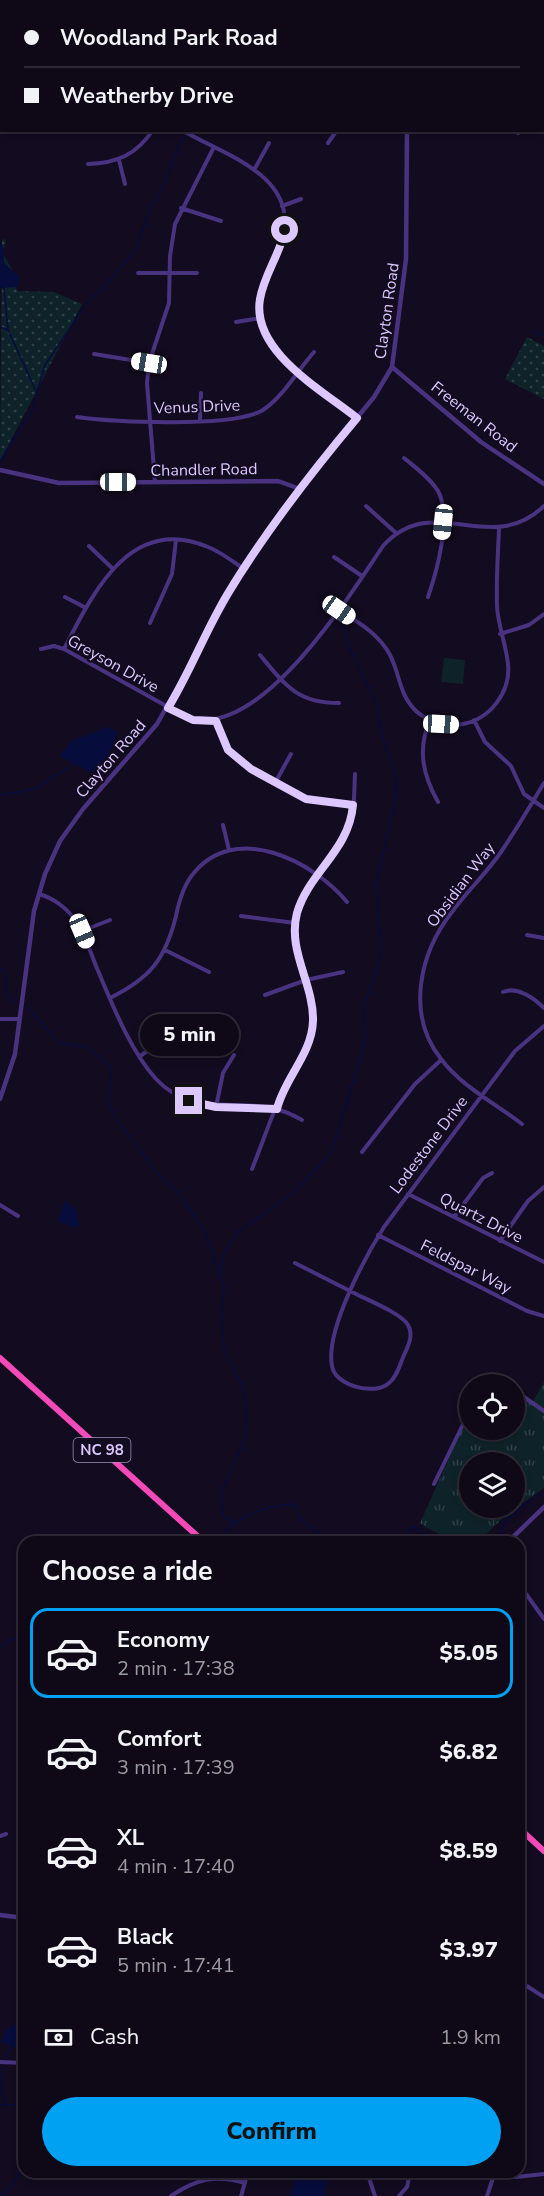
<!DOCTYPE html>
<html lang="en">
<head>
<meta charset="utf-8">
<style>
	body { margin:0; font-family:"Nunito Sans",sans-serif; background:#1c1624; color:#f1f3f6; height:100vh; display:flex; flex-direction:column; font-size:22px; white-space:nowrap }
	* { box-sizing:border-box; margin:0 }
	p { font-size:20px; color:#9b9aa1 }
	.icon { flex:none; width:33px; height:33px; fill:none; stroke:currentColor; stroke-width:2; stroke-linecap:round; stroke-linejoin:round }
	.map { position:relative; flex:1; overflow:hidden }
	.sheet { position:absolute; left:18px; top:1536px; width:507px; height:642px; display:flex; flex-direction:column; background:#0e0817; border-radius:18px; box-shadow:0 3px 9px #0003,0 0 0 2px #2e2936 }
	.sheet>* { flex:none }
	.guide { position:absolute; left:0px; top:0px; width:544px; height:132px; box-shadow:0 3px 9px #0003,0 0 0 2px #2e2936; display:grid; align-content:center; height:132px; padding:0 24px; background:#0e0817 }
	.buttons { position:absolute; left:459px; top:1374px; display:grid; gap:12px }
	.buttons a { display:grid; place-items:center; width:66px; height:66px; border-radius:50%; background:#0e0817; box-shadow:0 3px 9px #0003,0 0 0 2px #2e2936; font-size:30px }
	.end { position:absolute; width:27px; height:27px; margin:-14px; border:8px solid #dcc8ff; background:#111; box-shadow:0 0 0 3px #111 }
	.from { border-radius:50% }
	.bubble { position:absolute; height:42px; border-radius:21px; background:#0e0817; box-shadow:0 3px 9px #0003,0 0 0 2px #2e2936; font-size:20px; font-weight:800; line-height:42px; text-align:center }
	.car { position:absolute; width:18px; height:36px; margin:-18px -9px; border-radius:8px; box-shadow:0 0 4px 2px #0007; background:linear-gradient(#fff 24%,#345 0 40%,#fff 0 76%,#345 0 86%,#fff 0) }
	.guide b { display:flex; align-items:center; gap:21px; height:57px; font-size:22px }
	.guide b+b { border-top:2px solid #2e2936 }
	.guide i { width:15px; height:15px; background:#f1f3f6 }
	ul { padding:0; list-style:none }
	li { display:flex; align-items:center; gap:18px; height:90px; margin:0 12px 9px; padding:0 12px; border:3px solid transparent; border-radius:18px }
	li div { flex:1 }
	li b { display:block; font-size:22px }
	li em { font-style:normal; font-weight:800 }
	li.on { border-color:#00a0f3 }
	li>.icon { width:54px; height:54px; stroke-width:1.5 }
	h2 { padding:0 24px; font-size:27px; line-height:72px }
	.pay { display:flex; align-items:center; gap:15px; height:66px; padding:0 24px; font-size:22px }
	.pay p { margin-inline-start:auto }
	.action { display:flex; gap:12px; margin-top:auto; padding:12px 24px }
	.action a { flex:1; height:69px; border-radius:36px; background:#00a0f3; color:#111; font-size:24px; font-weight:800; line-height:69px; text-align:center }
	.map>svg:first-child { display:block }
	.grass { fill:url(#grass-tufts); fill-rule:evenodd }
	.park { fill:url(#park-dots) }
	.pitch { fill:#0e2329 }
	.water { fill:#060d3c }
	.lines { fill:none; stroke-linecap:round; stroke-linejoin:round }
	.stream { stroke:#060d3c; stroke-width:1.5 }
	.minor { stroke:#493380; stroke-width:4 }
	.tertiary { stroke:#493380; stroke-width:4.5 }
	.trunk { stroke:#f449b8; stroke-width:6 }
	.route { stroke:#dcc8ff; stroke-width:8 }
	.labels { text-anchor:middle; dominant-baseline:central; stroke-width:4.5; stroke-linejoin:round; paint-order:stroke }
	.shield { fill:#130b1f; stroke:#a08fbc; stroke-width:1.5 }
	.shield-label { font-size:15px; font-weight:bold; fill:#dcc8ff }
	.street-label { font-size:16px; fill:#dcc8ff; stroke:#130b1f }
</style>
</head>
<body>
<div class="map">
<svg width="544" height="2196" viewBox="0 0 544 2196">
	<defs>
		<pattern id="grass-tufts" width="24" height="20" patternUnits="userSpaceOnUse" patternTransform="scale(1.5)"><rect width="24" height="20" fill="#0e2329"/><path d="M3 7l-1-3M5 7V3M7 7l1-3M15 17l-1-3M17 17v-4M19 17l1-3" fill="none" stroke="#304149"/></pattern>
		<pattern id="park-dots" width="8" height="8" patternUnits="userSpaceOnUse" patternTransform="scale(1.5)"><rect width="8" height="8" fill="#0e2329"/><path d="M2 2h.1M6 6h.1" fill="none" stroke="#304149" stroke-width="1.8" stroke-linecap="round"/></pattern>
	</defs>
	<rect width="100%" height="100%" fill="#130b1f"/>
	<path class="grass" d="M544,1382v106l-38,27 -28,27c-23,-1 -40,-6 -58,-19l49,-110 1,17h44l1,-39 17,12zM470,1462h44v46h-44z"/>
	<path class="park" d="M2,239l4,1 -3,14 9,15 5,22 37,1 28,12 -82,157z
		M527,337l17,9v53l-39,-20z"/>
	<path class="pitch" d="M444,658l21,2 -2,24 -22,-2z"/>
	<path class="water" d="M0,242l4,7v14l16,14 -2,10 -18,1z
		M108,727l9,5c-1,13 -14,32 -25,41l-33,-17 14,-16z
		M65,1200l11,10 3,15 -2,3 -19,-6z
		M16,2023l8,8v20l-23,-9 5,-12z
		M297,2172h35l-7,17v7h-34z"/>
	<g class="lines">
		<path class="stream" d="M4,288l4,42 28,61
			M0,327l8,3
			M532,332l12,3
			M0,461l31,-48 14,-48 42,-62 24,-23 25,-31 13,-37 17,-32 14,-38 11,-9 19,-3
			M0,795l35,-6 40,-26
			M0,968l7,5v22l7,8
			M26,1006l33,37 28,4 24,20 -3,37 11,19 41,53 16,14 29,42 19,55 -2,27 2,37 18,34 5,30 -2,24 -25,56 4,22 13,6
			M220,1278l4,-25 14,-21 57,-40 36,-39 29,-94 5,-22 -1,-31 17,-50 -5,-73 19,-80 1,-28 -14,-38 -5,-32 -26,-54 -10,-30
			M219,1542c13,-26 44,-34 70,-38l8,3 2,10 22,19 19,1 4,5
			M400,1542l14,-16 17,16
			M493,1542l5,-3 8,-20 9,-4 5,-8c10,-3 14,-12 24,-14
			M0,1648l6,-6 18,-7
			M5,2058l7,-11
			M3,2066l-2,25 5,13
			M0,2105h24
			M1,2196l9,-8 14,-22"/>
		<path class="minor" d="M482,0l3,2
			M68,2l1,-2
			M248,2l1,-2
			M477,2l1,-2
			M543,22h1
			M543,92h1
			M182,130c39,24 112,43 102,102 -2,17 -10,31 -17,47 -6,15 -11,32 -5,49 14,36 64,65 95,90
			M517,130l1,3
			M328,143l9,-13
			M119,160l6,24
			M88,164c29,-1 48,-9 65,-34
			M254,170l15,-27
			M282,206l19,-7
			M181,208l40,13
			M138,273h59
			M236,322l24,-4
			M94,354l55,9
			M77,417c37,5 156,11 186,-7 20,-13 35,-40 51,-58
			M200,420l1,-27
			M404,458c12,10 26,20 34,33 14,26 -1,80 -10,106
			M155,482l-8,-99 2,-20 20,-60 1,-47 5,-32 39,-77
			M366,506l30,27
			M89,546l23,22
			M334,557l28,19
			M65,597l21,11
			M339,610c19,12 40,24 51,45 10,19 9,40 26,56 12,11 31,16 47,13 27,-5 48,-32 45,-60 -2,-20 -10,-38 -11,-58 -1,-26 1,-52 2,-77
			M150,623l22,-49 4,-34
			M500,634l29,-9 15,-11
			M41,649l13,-3 10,3 122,68c73,26 163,-121 197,-171 51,-56 107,12 161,-40
			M64,649c29,-56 66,-135 144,-102 13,5 24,14 36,22
			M260,655c25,30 37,48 79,48
			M430,720c-13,30 -7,55 8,82
			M474,720l11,22 26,24 13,28 20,14
			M216,721l12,29 23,19 55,30 47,6
			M275,783l16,-29
			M223,825l6,25
			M39,894c14,4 28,14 36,26 10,14 15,31 21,46 15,35 34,85 60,113 36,38 73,20 116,29 11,2 21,7 30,12
			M241,916l54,7
			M82,931l28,-11
			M527,935l17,3
			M165,950l44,22
			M503,992c14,-6 31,6 41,16
			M265,995l41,-15 37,-8
			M110,998c40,-20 55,-38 66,-82 3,-15 7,-30 17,-42 42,-53 120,-13 154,28
			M0,1019h19
			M140,1056l31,-21 10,-11
			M216,1107l7,-34 11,-18
			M522,1124c-26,-20 -61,-38 -81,-65 -35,-44 -22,-105 11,-147 15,-21 34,-38 49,-60 15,-22 29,-46 43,-69
			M362,1152l53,-68 26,-24
			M252,1169c11,-27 20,-55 32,-81 11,-21 28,-42 29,-66 1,-38 -26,-71 -16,-108 8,-31 38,-52 50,-81 8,-18 7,-40 8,-59
			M408,1194l136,68
			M0,1205l18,11
			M454,1217l29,-39 9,-5
			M378,1235l149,76 17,5
			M500,1241l28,-40 16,-14
			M295,1263c20,10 39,20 59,30 13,7 47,20 54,32 6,10 0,21 -4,30 -4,9 -7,22 -15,28 -14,13 -54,3 -57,-17 -7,-35 33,-109 52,-139l131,-176 29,-25
			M483,1384l7,-4 14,4
			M514,1390l30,21
			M434,1484l36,-74
			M519,1584l25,35
			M0,1836l6,-2
			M519,1981l25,16
			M0,2062l24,1
			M367,2172l8,24
			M485,2172l31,5 28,-3
			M171,2196c25,-17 45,-22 74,-13
			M241,2196l7,-24
			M399,2196l8,-9 2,-9
			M487,2196l7,-21"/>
		<path class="tertiary" d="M398,0l1,2
			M392,367l89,75 63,42
			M0,470l59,13 219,-2 22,8
			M0,1099l15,-45 19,-143 11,-37 15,-33 23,-32 74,-85 87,-155 62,-89 68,-83 18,-30 14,-108 1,-129
			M508,1542l36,-35
			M0,1915l24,3"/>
		<path class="trunk" d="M0,1358l204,184
			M519,1828l25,23"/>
	</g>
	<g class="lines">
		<path class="route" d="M189,1101l27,6 61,2c7,-30 35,-55 36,-88 1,-37 -26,-70 -16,-108 12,-41 52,-62 56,-108l-47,-6 -55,-30 -23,-19 -12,-29 -23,-1 -25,-12c22,-36 37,-76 59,-113 38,-63 83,-121 130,-177 -35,-28 -106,-67 -97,-119 4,-24 20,-45 25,-69"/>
	</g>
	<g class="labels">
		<rect class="shield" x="73.5" y="1438" width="57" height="24" rx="4.5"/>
		<g class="shield-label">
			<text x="102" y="1450">NC 98</text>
		</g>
		<g class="street-label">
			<text transform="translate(387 311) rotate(-82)">Clayton Road</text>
			<text transform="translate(197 407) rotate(-2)">Venus Drive</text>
			<text transform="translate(474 417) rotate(38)">Freeman Road</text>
			<text transform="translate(204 470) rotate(-1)">Chandler Road</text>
			<text transform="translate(113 664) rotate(29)">Greyson Drive</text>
			<text transform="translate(111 759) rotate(-49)">Clayton Road</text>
			<text transform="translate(461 885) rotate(-53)">Obsidian Way</text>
			<text transform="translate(429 1145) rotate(-53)">Lodestone Drive</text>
			<text transform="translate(481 1218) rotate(27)">Quartz Drive</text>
			<text transform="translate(466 1267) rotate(27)">Feldspar Way</text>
		</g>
	</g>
</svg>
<div class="buttons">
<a><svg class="icon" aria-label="locate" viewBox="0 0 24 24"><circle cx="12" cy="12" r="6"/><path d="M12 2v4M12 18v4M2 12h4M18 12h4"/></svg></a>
<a><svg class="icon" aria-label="layers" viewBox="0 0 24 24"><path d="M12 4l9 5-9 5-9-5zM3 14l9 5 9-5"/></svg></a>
</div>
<i class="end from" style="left:285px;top:230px"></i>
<i class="end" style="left:189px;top:1101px"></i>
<div class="bubble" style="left:140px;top:1014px;width:99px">5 min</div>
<i class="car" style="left:149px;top:363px;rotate:279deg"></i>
<i class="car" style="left:118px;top:482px;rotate:90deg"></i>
<i class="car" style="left:443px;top:522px;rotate:186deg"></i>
<i class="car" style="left:339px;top:610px;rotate:125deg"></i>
<i class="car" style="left:441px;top:724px;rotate:93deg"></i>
<i class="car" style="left:82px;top:931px;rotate:157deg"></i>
<div class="guide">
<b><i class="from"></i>Woodland Park Road</b>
<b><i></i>Weatherby Drive</b>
</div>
<section class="sheet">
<h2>Choose a ride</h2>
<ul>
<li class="on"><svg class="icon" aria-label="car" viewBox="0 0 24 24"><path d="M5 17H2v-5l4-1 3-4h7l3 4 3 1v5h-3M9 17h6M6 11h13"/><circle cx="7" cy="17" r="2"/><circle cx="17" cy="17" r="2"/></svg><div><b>Economy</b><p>2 min · 17:38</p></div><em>$5.05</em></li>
<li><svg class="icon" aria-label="car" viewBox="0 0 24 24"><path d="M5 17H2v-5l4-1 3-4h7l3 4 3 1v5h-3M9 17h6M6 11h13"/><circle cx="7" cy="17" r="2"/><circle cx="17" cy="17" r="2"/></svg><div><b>Comfort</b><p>3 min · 17:39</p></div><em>$6.82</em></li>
<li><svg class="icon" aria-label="car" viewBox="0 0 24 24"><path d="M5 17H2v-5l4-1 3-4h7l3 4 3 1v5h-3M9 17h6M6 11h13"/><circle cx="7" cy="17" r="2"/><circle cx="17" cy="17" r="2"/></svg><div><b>XL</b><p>4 min · 17:40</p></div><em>$8.59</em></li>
<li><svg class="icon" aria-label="car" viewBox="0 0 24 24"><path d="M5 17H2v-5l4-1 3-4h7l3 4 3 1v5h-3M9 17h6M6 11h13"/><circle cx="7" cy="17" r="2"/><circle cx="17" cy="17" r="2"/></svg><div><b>Black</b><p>5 min · 17:41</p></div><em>$3.97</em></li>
</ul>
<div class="pay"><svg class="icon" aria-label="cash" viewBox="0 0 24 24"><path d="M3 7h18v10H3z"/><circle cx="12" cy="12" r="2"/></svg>Cash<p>1.9 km</p></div>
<div class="action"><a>Confirm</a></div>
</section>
</div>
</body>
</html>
